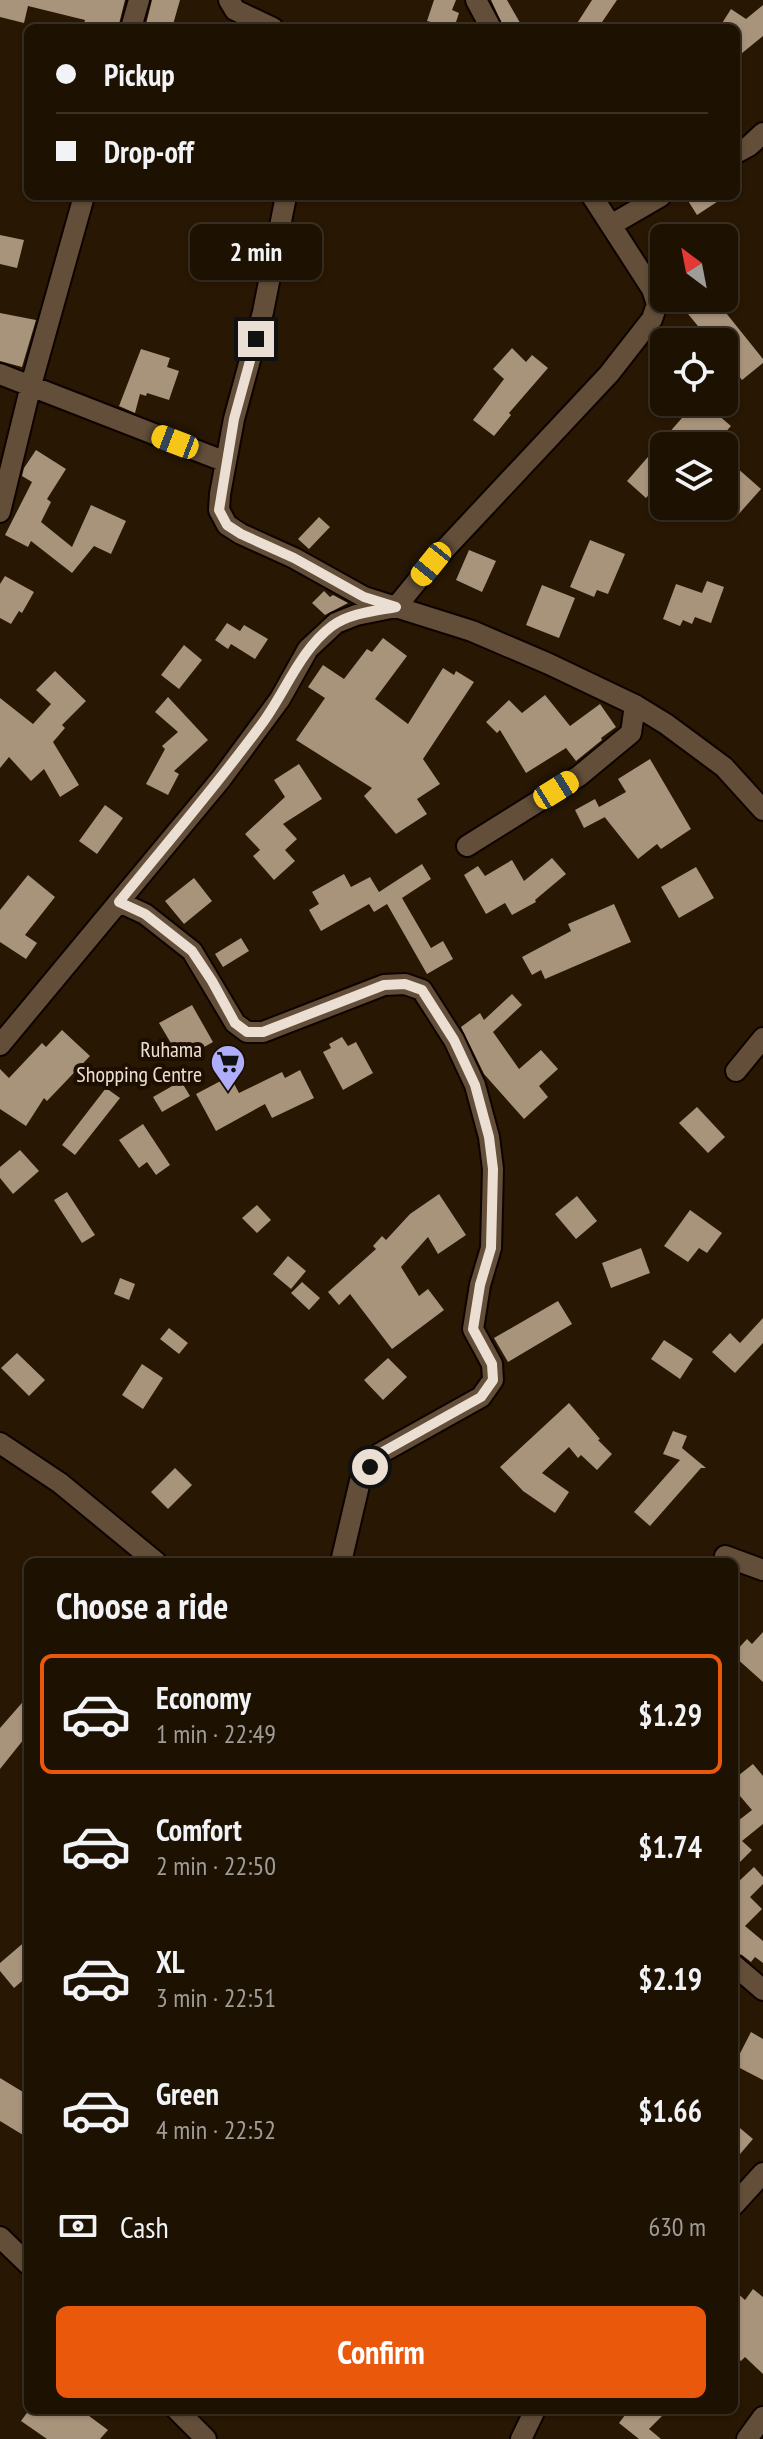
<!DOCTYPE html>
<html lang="en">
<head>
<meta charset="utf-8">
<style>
	body { margin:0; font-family:"PT Sans Narrow",sans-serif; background:#251a0c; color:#f1f3f6; height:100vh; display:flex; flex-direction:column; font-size:30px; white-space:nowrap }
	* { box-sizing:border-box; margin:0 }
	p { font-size:26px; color:#a09d99 }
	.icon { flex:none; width:44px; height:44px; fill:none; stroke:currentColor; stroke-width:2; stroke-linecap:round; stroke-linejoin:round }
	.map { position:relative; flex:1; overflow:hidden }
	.drawer { position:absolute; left:24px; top:1558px; width:714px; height:856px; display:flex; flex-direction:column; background:#1d1102; border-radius:12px; box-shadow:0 2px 6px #0004,0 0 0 2px #3b3124 }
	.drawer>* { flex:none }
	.guide { position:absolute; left:24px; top:24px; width:716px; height:176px; border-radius:12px; box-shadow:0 2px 6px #0004,0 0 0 2px #3b3124; display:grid; align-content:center; height:176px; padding:0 32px; background:#1d1102 }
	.needle { width:52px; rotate:328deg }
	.tools { position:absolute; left:650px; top:224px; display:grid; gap:16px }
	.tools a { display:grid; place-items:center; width:88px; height:88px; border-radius:12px; background:#1d1102; box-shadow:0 2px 6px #0004,0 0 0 2px #3b3124; font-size:40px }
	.end { position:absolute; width:36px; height:36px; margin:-18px; border:10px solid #ebdfd3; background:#111; box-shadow:0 0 0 4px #111 }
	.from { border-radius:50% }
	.bubble { position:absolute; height:56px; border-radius:12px; background:#1d1102; box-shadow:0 2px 6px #0004,0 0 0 2px #3b3124; font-size:26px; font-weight:700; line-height:56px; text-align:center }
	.car { position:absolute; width:24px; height:48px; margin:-24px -12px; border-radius:10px; box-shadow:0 0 6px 2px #0007; background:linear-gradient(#f5c518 24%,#345 0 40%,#f5c518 0 76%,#345 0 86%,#f5c518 0) }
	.guide b { display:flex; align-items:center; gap:28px; height:76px; font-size:30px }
	.guide b+b { border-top:2px solid #3b3124 }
	.guide i { width:20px; height:20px; background:#f1f3f6 }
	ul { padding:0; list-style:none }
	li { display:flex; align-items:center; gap:24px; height:120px; margin:0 16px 12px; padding:0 16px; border:4px solid transparent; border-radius:12px }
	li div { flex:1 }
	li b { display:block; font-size:30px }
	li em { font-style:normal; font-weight:700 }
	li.current { border-color:#ea580c }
	li>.icon { width:72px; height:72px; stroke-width:1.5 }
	h2 { padding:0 32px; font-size:36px; line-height:96px }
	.pay { display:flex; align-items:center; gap:20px; height:88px; padding:0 32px; font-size:30px }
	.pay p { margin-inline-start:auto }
	.cta { display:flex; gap:16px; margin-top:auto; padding:16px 32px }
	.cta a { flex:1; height:92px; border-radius:12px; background:#ea580c; color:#fff; font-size:32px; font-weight:700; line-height:92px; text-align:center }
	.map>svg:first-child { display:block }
	.building { fill:#a8937b }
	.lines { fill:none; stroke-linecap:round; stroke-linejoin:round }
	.street-casing { stroke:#0f0300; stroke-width:24 }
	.street { stroke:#624e39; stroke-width:20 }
	.route { stroke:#ebdfd3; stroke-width:10 }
	.labels { text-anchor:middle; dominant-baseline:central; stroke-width:8; stroke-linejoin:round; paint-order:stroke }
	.poi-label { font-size:22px; fill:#ebdfd3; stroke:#1d0e00; text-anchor:end }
</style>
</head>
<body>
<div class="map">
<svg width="763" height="2439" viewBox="0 0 763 2439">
	<rect width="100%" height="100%" fill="#271703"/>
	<path class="building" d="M0,0h125l-7,28h-35l2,-8 -57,-14 -4,17 -24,-6z
		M152,0h28l-8,28h-27z
		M434,0h22l-4,10 7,3 -5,15 -27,-7z
		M491,0h16l16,28h-19z
		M592,0h25l-19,28h-24z
		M763,5v31l-27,22v-30h-17l12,-19 15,10z
		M685,196h41l-29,19z
		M0,235l24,5 -7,28 -17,-4z
		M675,298h39l49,61v4l-21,17 -18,-22v-16h-13z
		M0,313l36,7 -14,47 -22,-6z
		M512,348l14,14 6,-7 16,13 -39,45 2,2 -17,21 -21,-16 31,-41 -11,-10z
		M141,349l29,9 -3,9 12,4 -10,29 -22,-7 -1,3 -6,-2 -5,19 -16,-7z
		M704,403l27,23 -18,20h-49v32l-18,20 -19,-17 61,-70 4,4z
		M36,450l30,19 -19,30 4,3 -10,20 31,25 19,-42 35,16 -15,33 -17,-8 -22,27 -41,-32 -3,6 -23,-12 27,-53 -10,-6 2,-8z
		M736,467l25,22 -24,27 -13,-11v-24z
		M319,517l11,10 -21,22 -11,-10z
		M590,540l35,14 -17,40 -11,-4 -3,7 -24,-10z
		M469,550l27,11 -14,31 -26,-12z
		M5,576l29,16 -12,21 -3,-2 -8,13 -11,-6v-34z
		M707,581l17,6 -13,36 -16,-6 -3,7 -9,-4 -3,6 -17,-7 13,-35 26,9z
		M542,585l33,13 -16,40 -33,-13z
		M324,591l6,6 3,-2 15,8 -23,12 -13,-12z
		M227,623l13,8 4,-6 24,14 -13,20 -24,-15 -3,5 -13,-9z
		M383,638l24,18 -32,43 33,25 35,-56 11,7 2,-4 18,11 -51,77 17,25 -23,15 10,15 -31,20 -32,-38 8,-8 -76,-48 29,-42 -17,-11 15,-22 21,14 23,-30 5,3z
		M184,645l18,15 -23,29 -18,-14z
		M55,671l31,30 -24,24 3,3 -12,14 26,43 -19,12 -16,-28 -13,12 -22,-24 -9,11v-70l33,26 18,-20 -15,-14z
		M545,695l25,31 30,-22 16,23 -15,11 1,2 -26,21 -10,-13 -40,25 -26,-43 -3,3 -11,-11 23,-22 13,13z
		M168,697l40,43 -34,31 5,3 -11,21 -22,-11 19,-35 -3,-3 16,-14 -23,-20z
		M650,759l41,70 -30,20 -4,-5 -19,15 -35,-44 2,2 -21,11 -9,-18 20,-11 4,8 27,-15 -8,-13z
		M299,764l23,35 -39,25 14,15 -12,11 10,11 -21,19 -21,-24 7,-6 -15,-16 40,-37 -11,-17z
		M105,805l18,13 -26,36 -18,-13z
		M552,858l14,16 -31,26 1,2 -24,13 -7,-12 -19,11 -22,-39 14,-9 7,10 27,-16 12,21z
		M422,864l9,15 -29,19 29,50 12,-7 10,18 -26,15 -40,-70 -13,8 -5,-8 -48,27 -12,-21 10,-6 -7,-12 32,-18 7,13 19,-10 9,15z
		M696,867l18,31 -35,20 -18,-31z
		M28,875l27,22 -30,38 12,8 -11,16 -26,-17v-32z
		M194,878l18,23 -28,23 -19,-23z
		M614,904l17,38 -86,37 -4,-9 -9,5 -10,-18 49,-26 -3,-7z
		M241,938l8,13 -26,16 -8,-13z
		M512,994l10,11 -29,27 26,37 22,-19 17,19 -19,17 9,11 -24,22 -40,-45 -23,-47 19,-14 4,7z
		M192,1005l21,37 -32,18 -22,-37z
		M62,1030l28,26 -43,45 -3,-3 -18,28 -26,-17v-40l9,9 33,-35 4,4z
		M342,1037l6,9 8,-4 17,31 -30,17 -20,-38 8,-4 -2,-4z
		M300,1070l14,28 -42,20 -7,-14 -49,27 -20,-37 34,-18 9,17 43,-21 3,6z
		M181,1081l9,15 -28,16 -9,-15z
		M106,1088l14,10 -45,57 -13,-10z
		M697,1107l28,30 -17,16 -29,-30z
		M143,1124l27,41 -14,10 -9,-13 -8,6 -20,-28z
		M20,1150l19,21 -26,23 -13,-16v-11z
		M67,1192l28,43 -13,8 -28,-43z
		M439,1194l27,41 -28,19 -10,-17 -27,30 18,29 9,-7 16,21 -52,39 -42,-55 -11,11 -11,-13 48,-43 -3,-3 9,-10 4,4 24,-26z
		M577,1196l20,25 -21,18 -21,-25z
		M257,1205l14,15 -14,13 -15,-15z
		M690,1210l32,23 -15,20 -8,-5 -11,14 -24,-16z
		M641,1248l9,25 -39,15 -9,-25z
		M288,1256l18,15 -15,18 -18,-15z
		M120,1278l15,6 -6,16 -15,-6z
		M302,1282l18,16 -11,12 -18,-17z
		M558,1301l14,23 -64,38 -14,-24z
		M763,1318v25l-28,30 -23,-21 18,-19 10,10z
		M169,1328l19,15 -9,11 -19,-15z
		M664,1340l29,19 -13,20 -29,-20z
		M17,1353l28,27 -16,16 -28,-28z
		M388,1358l19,19 -24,23 -19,-20z
		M142,1364l21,14 -20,31 -21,-14z
		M569,1403l31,36 -2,1 14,14 -15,16 -16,-15 -3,3 -9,-11 -27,26 27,19 -14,21 -32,-22 -23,-24z
		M673,1431l14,5 -5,12 24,20h-5l-51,58 -16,-14 46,-52 -17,-6z
		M175,1468l17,17 -24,24 -17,-17z
		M763,1632v50l-29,-26v-3l13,-14 5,5z
		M28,1696v38l-28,35v-41z
		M753,1764l10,12v48l-21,17 10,9 -18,18v-44l18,-14 -18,-21v-10z
		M754,1867l9,10v7l-13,13 12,12 -17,17 18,15v22l-8,-6 -4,5 -9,-7 -8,-3v-71l5,5 -2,-3z
		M28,1939v37l-14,12 -14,-17v-8z
		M751,2032l12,7v41l-29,-15z
		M0,2078l28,17v43l-28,-17z
		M734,2123l19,16 -19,22z
		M753,2289l10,8v77l-18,-17 -4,4 -7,-7v-64l11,10z
		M29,2410h52l27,20 -8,9h-53l-26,-18z
		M629,2410h39l-19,19 12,10h-22l-20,-16z"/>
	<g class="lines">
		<g class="street-casing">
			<path id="street" d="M229,0l6,10 38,18
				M476,0l15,28
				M131,28l8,-28
				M736,153l13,-7 14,-13
				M286,196l-23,116 -29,107 -14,75 -1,16 8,15 14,9 53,24 70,39 108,34 77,33 86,41 31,19 58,43 39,43
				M611,225l50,-29
				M0,374l226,88
				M0,512l31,-127 53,-189
				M467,846l112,-70 52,-43 4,-28
				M119,902l26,12 47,37 43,72 12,9h16l121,-47 21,-1 17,6 32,50 21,45 14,52 4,32 -2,79 -11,37 -7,44 19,35 1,16 -12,17 -102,57 -19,27 -19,81
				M0,1045l221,-266 59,-80 28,-50 28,-26 20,-8 40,-8 35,-43 178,-190 43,-55 5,-15 -5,-15 -60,-93
				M736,1071l27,-33
				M0,1443l60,40 96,79
				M725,1556l38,14
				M734,1965l29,25
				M734,2205l29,-32
				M0,2237l28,27
				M177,2410l29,29
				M521,2439l14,-29
				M747,2439l16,-22"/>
		</g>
		<use href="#street" class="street"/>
	</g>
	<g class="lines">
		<path class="route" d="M256,339l-22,80 -15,91 8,15 14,9 53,24 70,39 32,10c-21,4 -46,6 -64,19 -32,24 -47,67 -71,99 -45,61 -94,118 -142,177l26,12 47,37 20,30 23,42 12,9h16l121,-47 21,-1 17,6 32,50 21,45 14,52 4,32 -2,79 -11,37 -7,44 19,35 1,16 -12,17 -102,57 -9,13"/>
	</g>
	<defs>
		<g id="supermarket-pin" transform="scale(1.8)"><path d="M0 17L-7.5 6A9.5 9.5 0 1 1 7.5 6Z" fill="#aeaefa" stroke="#1d0e00"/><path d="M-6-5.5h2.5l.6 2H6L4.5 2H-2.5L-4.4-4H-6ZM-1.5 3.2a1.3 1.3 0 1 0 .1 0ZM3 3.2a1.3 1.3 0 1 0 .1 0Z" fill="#111"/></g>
	</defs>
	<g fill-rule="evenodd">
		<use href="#supermarket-pin" x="228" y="1062"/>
	</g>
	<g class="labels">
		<g class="poi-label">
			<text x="202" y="1049">Ruhama<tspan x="202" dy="25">Shopping Centre</tspan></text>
		</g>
	</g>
</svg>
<div class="tools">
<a><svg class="needle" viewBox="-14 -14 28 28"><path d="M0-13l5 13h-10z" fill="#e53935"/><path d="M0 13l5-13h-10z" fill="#a09d99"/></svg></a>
<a><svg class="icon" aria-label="locate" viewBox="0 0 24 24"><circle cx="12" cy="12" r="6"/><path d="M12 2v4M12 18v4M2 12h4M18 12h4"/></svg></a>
<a><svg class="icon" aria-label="layers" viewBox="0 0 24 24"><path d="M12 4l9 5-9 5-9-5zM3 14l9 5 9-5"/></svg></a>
</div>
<i class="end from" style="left:370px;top:1467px"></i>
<i class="end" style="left:256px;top:339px"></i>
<div class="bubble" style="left:190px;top:224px;width:132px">2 min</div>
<i class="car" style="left:175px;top:442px;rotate:291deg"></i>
<i class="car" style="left:431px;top:564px;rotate:219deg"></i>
<i class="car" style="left:556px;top:790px;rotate:58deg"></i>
<div class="guide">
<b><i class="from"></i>Pickup</b>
<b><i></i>Drop-off</b>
</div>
<section class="drawer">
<h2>Choose a ride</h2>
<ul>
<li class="current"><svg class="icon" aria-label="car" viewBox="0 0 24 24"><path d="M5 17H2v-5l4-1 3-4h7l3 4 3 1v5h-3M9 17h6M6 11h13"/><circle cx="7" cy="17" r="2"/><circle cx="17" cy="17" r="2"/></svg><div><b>Economy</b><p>1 min · 22:49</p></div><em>$1.29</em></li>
<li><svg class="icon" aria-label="car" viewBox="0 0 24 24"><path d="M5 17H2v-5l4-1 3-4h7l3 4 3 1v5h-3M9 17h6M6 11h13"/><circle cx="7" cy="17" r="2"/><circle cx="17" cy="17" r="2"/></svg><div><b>Comfort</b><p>2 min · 22:50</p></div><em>$1.74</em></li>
<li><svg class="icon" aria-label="car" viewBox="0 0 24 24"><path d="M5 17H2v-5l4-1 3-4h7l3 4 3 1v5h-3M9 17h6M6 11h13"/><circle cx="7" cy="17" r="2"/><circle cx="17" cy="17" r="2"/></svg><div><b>XL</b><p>3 min · 22:51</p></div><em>$2.19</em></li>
<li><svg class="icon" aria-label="car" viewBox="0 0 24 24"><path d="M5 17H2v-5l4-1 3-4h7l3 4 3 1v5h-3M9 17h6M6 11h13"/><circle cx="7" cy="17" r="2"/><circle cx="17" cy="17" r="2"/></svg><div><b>Green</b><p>4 min · 22:52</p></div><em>$1.66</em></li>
</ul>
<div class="pay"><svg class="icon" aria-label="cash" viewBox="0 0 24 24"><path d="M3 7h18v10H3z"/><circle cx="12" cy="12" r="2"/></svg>Cash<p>630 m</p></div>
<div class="cta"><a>Confirm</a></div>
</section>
</div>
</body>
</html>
